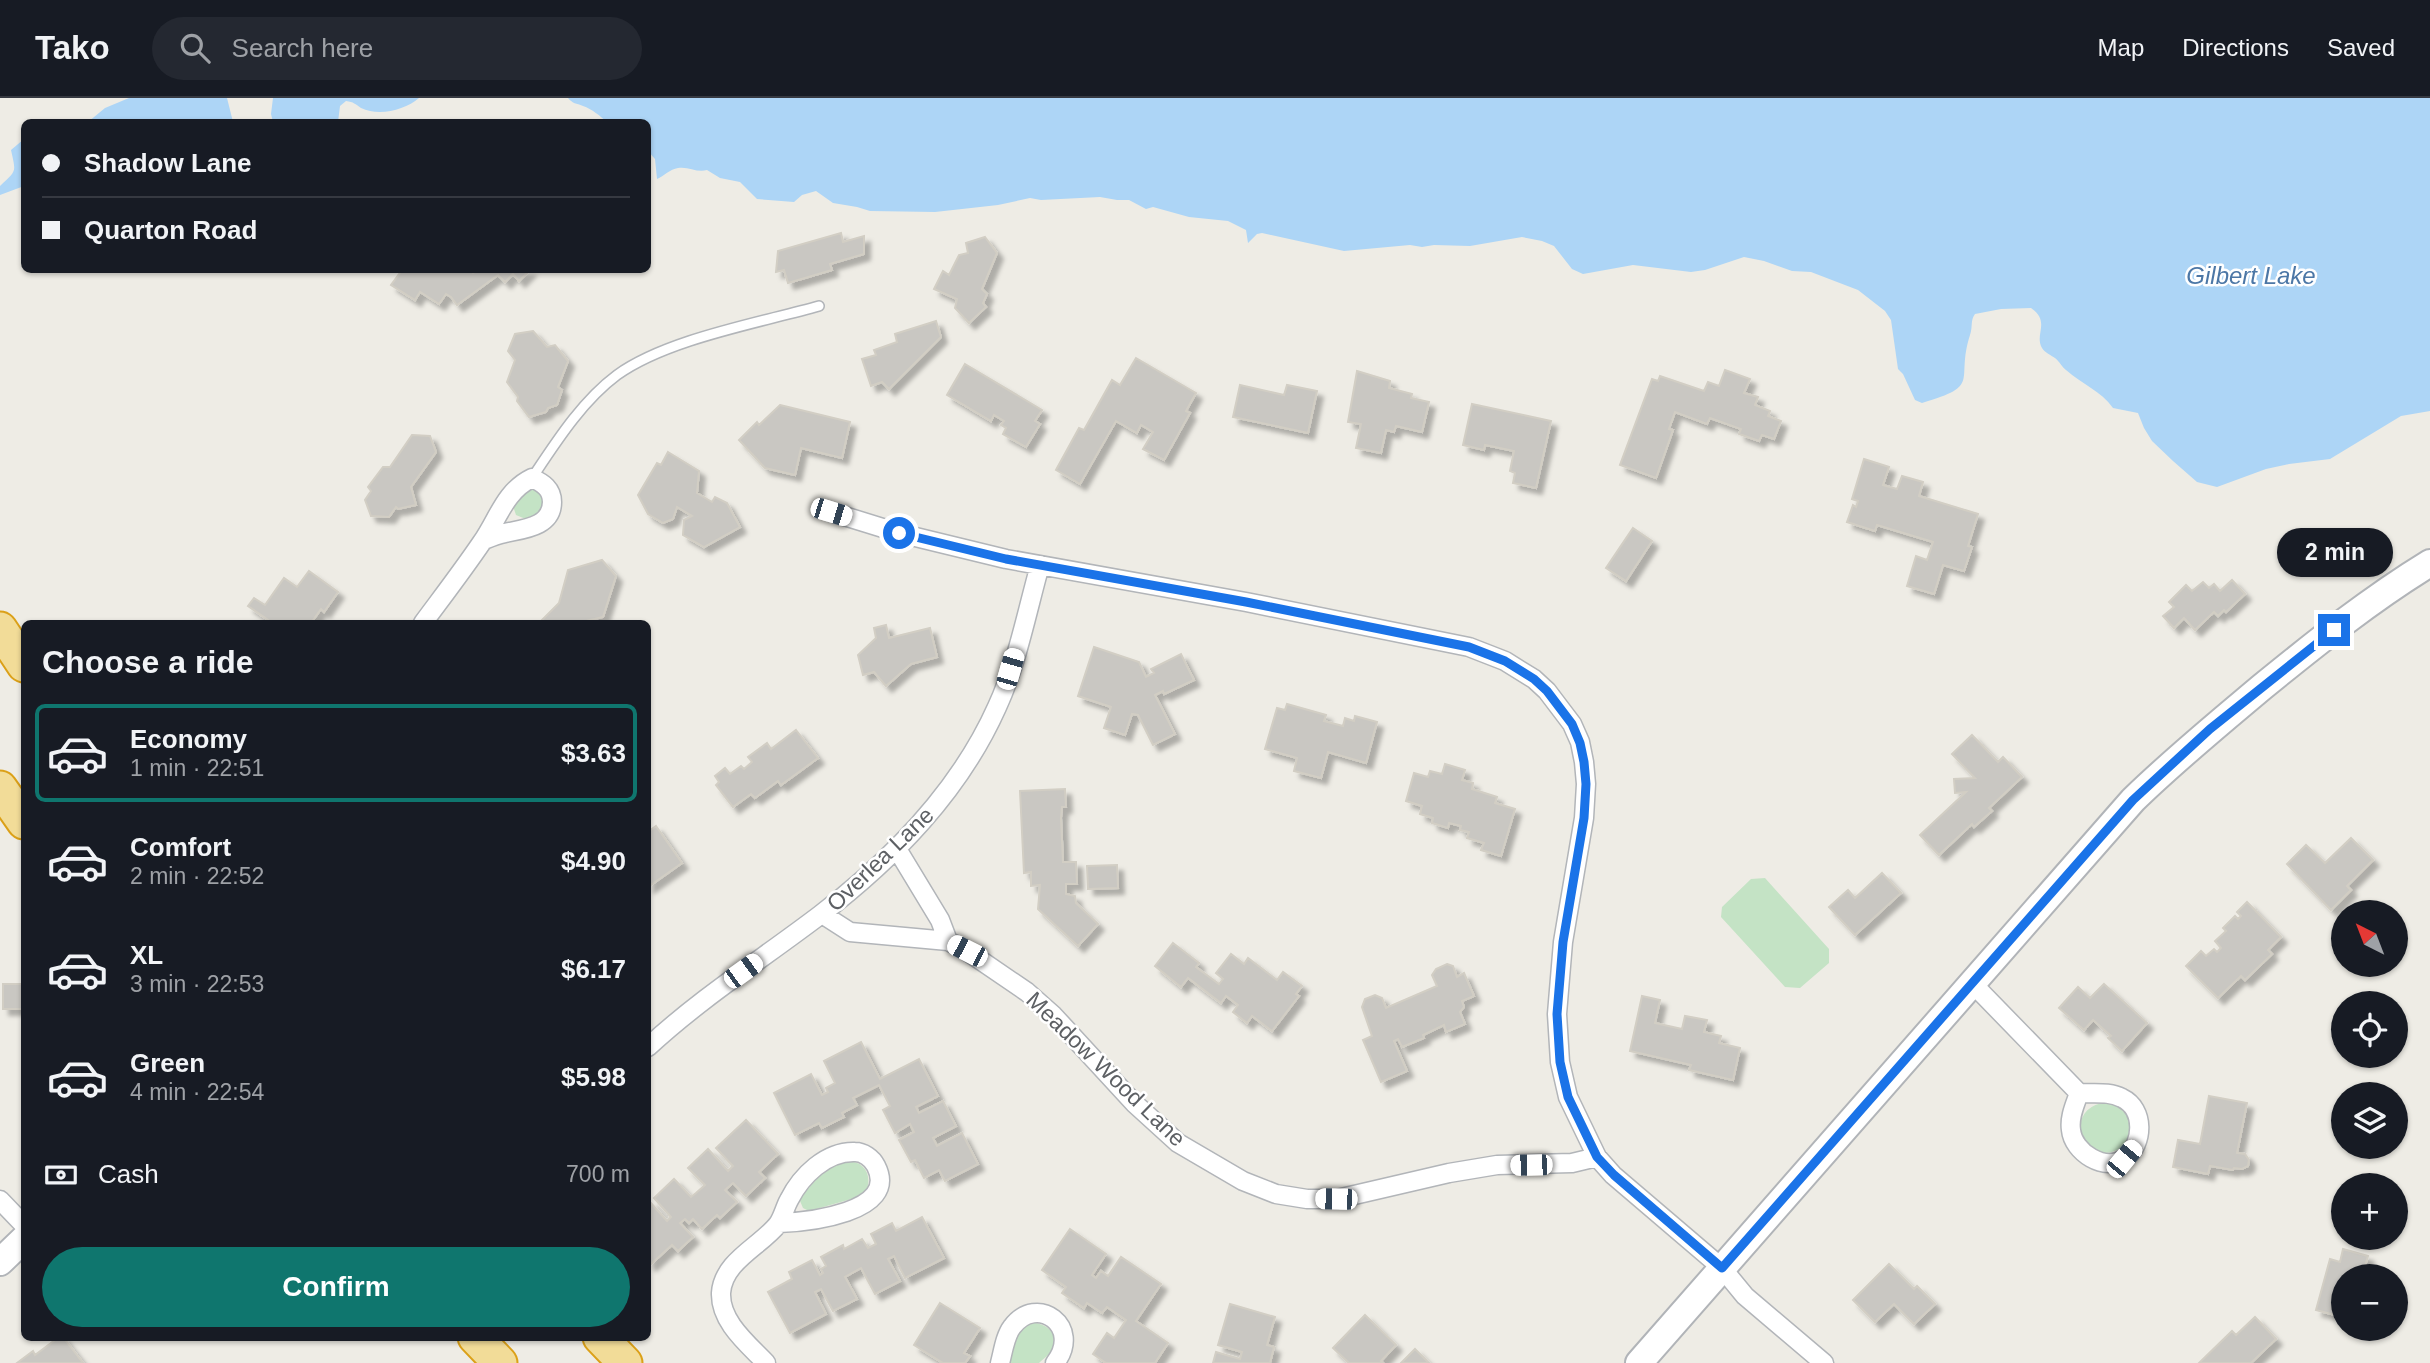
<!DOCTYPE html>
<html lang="en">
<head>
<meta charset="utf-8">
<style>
	body { margin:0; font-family:Helvetica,sans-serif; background:#242831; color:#f1f3f6; height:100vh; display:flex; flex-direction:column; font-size:26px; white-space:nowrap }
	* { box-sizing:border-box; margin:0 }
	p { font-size:23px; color:#9ea1a6 }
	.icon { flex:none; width:38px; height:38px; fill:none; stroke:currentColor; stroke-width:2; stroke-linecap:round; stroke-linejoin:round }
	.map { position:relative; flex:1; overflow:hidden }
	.side { position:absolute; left:21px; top:522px; width:630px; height:721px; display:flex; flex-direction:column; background:#171b24; border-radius:10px; box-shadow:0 2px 5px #0004 }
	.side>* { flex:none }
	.banner { position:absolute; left:21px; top:21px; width:630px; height:154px; border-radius:10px; box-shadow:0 2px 5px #0004; display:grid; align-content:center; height:154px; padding:0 21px; background:#171b24 }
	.needle { width:46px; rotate:318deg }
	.fabs { position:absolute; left:2331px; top:802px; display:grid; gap:14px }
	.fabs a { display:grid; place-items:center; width:77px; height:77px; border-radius:50%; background:#171b24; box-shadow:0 2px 5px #0004; font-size:35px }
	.end { position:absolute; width:32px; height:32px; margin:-16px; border:9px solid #1a73e8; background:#fff; box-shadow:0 0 0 4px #fff }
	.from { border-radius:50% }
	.bubble { position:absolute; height:49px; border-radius:24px; background:#171b24; box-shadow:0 2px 5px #0004; font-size:23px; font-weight:700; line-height:49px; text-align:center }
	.car { position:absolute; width:21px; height:42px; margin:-21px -10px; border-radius:9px; box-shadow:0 0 5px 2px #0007; background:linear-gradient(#fff 24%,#345 0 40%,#fff 0 76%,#345 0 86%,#fff 0) }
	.banner b { display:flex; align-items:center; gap:24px; height:66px; font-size:26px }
	.banner b+b { border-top:2px solid #363941 }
	.banner i { width:18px; height:18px; background:#f1f3f6 }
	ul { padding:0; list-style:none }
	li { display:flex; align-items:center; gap:21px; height:98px; margin:0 14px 10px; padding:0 7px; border:4px solid transparent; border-radius:10px }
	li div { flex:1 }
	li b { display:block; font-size:26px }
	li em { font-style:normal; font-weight:700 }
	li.on { border-color:#0f766e }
	li>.icon { width:63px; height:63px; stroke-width:1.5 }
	h2 { padding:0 21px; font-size:32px; line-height:84px }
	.pay { display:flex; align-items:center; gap:18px; height:77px; padding:0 21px; font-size:26px }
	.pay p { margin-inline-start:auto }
	.cta { display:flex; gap:14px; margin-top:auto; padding:14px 21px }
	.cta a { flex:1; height:80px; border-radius:42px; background:#0f766e; color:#fff; font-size:28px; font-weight:700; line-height:80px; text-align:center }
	header { display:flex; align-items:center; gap:42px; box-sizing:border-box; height:98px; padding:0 35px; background:#171b24; border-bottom:2px solid #363941 }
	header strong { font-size:33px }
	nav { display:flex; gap:38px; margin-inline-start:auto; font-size:24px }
	.search { width:490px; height:63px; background:#242831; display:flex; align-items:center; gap:18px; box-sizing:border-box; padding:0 24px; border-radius:38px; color:#9ea1a6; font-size:26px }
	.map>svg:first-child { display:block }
	.green { fill:#c4e3c5 }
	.water { fill:#add5f6 }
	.building { fill:#c9c7c2; stroke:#d2cec4; stroke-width:2; filter:url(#shadow) }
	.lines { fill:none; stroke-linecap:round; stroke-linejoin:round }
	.lane-casing { stroke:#b2b5b9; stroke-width:12 }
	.street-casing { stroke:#b2b5b9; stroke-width:21 }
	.secondary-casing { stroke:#b1b4b8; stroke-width:30 }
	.highway-casing { stroke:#dba018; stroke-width:37 }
	.lane { stroke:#fff; stroke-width:9 }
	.street { stroke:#fff; stroke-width:18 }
	.secondary { stroke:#fff; stroke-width:26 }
	.highway { stroke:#f2dc98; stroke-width:33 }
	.route { stroke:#1a73e8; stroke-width:9 }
	.labels { text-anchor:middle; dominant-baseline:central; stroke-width:5; stroke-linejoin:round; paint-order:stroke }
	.street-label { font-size:23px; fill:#5d6064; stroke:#fff }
	.water-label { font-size:24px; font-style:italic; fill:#4c77a6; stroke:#fff }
</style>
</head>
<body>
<header>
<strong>Tako</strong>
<div class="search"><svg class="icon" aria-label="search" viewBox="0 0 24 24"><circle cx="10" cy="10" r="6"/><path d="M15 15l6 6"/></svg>Search here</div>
<nav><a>Map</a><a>Directions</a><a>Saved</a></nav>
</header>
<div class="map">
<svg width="2430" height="1265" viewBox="0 0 2430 1265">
	<defs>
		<filter id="shadow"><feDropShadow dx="6" dy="6" stdDeviation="2" flood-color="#0004"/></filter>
	</defs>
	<rect width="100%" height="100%" fill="#eeece5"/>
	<path class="green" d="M528,390c11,1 15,5 16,16l-6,10 -10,6 -12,-5 -3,-9z
		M1765,780l64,71v14l-29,25 -15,-1 -64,-70 1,-10 29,-28z
		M2080 1030a25 25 0 1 1 50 0a25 25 0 1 1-50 0Z
		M847,1063c16,0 25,12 20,28l-12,9 -46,13 -6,-3 -3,-7 2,-4c13,-18 23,-28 45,-36z
		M1033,1225c14,0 28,13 19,27 -3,5 -9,9 -13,13h-30c5,-16 7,-34 24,-40z"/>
	<path class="water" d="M129,0h98l6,24h-145l17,-14z
		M273,0h146c-14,12 -40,19 -58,10 -6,-4 -7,-6 -15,-7l-6,5 -2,16h-65l-2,-8z
		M568,0h1862v313l-29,5 -71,43 -41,5 -23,5 -49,18 -20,-5 -24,-21 -21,-20 -8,-13 -6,-15 -25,-5c-12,-17 -31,-24 -47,-38 -4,-3 -6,-8 -11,-12 -4,-3 -10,-5 -13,-10 -8,-14 9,-26 -11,-40l-30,1 -26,5c-5,7 -2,13 -5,21 -15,47 13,50 -48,68l-7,-3 -12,-26 -5,-5 -7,-49 -6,-9 -27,-21 -47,-18 -19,-1 -28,-10 -20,-4 -39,13 -14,2 -58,-7 -50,9 -11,-5 -18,-23 -12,-5 -20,-4 -52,9 -36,-1 -12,2 -12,-2 -66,6 -82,-18 -5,1 -9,9 -2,-13 -18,-9 -39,-4 -36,-10 -7,2 -17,-9h-12l-17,-3 -59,3 -11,-2 -32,7 -63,7 -65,-1 -13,-4 -24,-4 -17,-12 -14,4 -8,7 -37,-3 -17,-17 -20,-4 -13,-8c-10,3 -19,-4 -29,-2 -8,1 -14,8 -21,11l-2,-20 -7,-8v-29h-41c-7,-6 -15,-13 -24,-16 -7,-3 -10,-2 -15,-8z
		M24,41v47l-24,9v-9c17,-16 16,-13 11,-36z"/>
	<path class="building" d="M841,135l2,9 21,-6v18l-34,10 2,6 -44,13 -4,-13 -8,2 2,-21z
		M985,139l12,16 -15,36 5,5 -4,9 3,4 -17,16 -14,-15 2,-9 -23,-10 9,-18 6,4 10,-20 9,-2 -2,-10z
		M402,172h69l2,3 5,-3h52l-11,11 -6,-7 -8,8 -7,-7 -41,30 -6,-8 -5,-3 -7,10 -19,-12 -5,8 -24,-15z
		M936,223l5,16 -52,52 -7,-7 -11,4 -9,-27 14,-4 -2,-5 23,-8 -2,-8z
		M533,233l14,16 8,-2 13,16 -10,26 4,3 -5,15 -9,3 -2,4 -17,5 -12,-16 1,-4 -11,-15 8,-22 -7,-9 7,-17z
		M1136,260l60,35 -10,18 4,2 -26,47 -21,-11 10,-17 -12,-7 -4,8 -21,-12 -36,63 -24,-14 23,-42 5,2 28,-50 8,5z
		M965,266l77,46 -7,11 5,3 -14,23 -23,-13 3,-6 -5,-3 3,-4 -10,-6 -3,6 -44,-26z
		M1725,272l25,9 -6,14 14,4 -3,8 15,6 -2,5 13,5 -7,18 -12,-4 -3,6 -20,-7 2,-5 -31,-11 -3,6 -32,-12 -6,17 4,1 -17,48 -36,-13 32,-86 6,2 2,-5 44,15 4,-9 11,4z
		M1357,273l33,10 -1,7 23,6 -1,4 18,4 -7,30 -26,-6 -2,6 -8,-2 -5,23 -25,-5 5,-24 -13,-2z
		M1240,287l44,10 3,-10 30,6 -9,42 -75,-16z
		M1472,306l79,17 -15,67 -23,-5 2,-10 -5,-2 4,-20 -29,-6 -1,5 -21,-5z
		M780,307l70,17 -8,36 -41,-10 -6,27 -30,-7 -26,-28 18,-18 2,3z
		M412,337l18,1 6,16 -25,35 5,18 -18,4 -2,-2 -7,10 -18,-1 -6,-16 6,-9 -3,-4 15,-20h7z
		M668,354l31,19 -2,22 15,9 3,-5 12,6 13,24 -36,20 -21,-12 1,-15 8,-4 -15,-9 -4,12 -10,4 -15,-9 -10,-19 19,-32 4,2z
		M1864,361l25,8 -6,18 14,4 5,-13 21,6 -4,14 59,18 -10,32 4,1 -8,24 -21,-6 -9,29 -27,-8 9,-30 11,4 6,-18 -56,-17 -2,6 -28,-9 6,-17 3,2 2,-6 -6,-2z
		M1633,430l19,13 -26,40 -20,-13z
		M602,462l14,16 -13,41 -25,6h-39l20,-20 9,-33z
		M309,473l29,21 -14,20 -3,-3 -10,14h-46l3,-3 -20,-14 6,-8 11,7 19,-27 13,9z
		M2232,482l13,14 -19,18 -2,-2 -6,6 -4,-4 -19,18 -11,-12 -10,10 -11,-12 11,-9 -5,-5 17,-17 6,6 11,-9 6,6 5,-4 6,7z
		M886,527l3,13 41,-10 7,29 -26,7 -25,22 -12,-14 -11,3 -5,-20 18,-17 -2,-10z
		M1094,549l45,15 7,15 8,-4 -3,-4 30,-15 13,26 -30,14 -1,-3 -8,4 20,39 -22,11 -15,-30 -6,-1 -7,21 -21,-7 7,-21 -33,-11z
		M1287,606l39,11 -2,6 19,5 2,-8 9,3 1,-5 22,6 -11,41 -38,-11 -7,26 -27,-7 3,-13 -32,-9 12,-41 8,2z
		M796,632l22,28 -37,27 -3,-4 -23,17 -4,-4 -18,13 -17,-22 3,-3 -4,-6 10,-8 5,6 11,-8 3,3 8,-7 -4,-5 19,-14 4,6z
		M1972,637l26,27 5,-5 19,20 -33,31 3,3 -18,16 -2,-3 -33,31 -19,-20 46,-43 -11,1 -1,-14 21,-1 -23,-24z
		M1445,666l20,6 -3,10 11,3 -1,6 25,8 -2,6 20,6 -14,47 -20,-6 3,-7 -17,-5 2,-6 -9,-2 1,-4 -12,-3 -1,5 -16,-5 1,-5 -13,-4 2,-8 -16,-5 8,-28 14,4 2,-6 12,3z
		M1065,691l1,18h-4l-1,11 2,44h13l1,22h-11v10l9,2 1,7 22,21 -20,22 -40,-37 2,-24 -9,1v-14l-7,1 -4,-82z
		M656,728l26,37 -34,24v-55z
		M2351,740l22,22 -26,26 4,4 -20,20 -44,-46 19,-19 19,18z
		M1117,767l1,23 -30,1 -1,-23z
		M1882,775l19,20 -46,42 -26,-28 19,-17 7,8z
		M2247,804l34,35 -13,13 4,4 -27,26 -4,-4 -23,22 -32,-32 15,-15 5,5 8,-7 3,3 4,-4 -6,-7 11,-10 -3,-3 12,-12 3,3 3,-3 -4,-4z
		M1173,845l26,20 -3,4 23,17 4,-5 -7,-6 15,-19 13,10 4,-6 29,22 6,-8 19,14 -6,8 3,2 -27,35 -20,-15 -5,7 -14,-11 5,-7 -12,-9 -5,7 -33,-25 -7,9 -26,-21z
		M1447,866l6,2 4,11 7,-4 10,23 -12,5 2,6 -4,5 5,12 -19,8 -2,-7 -21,10 1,3 -22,9 -4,-8 -4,2 13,30 -26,11 -18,-42 9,-4 -10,-29 3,-8 10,-4 7,3 4,10 51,-22 -5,-11 4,-6z
		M3,886h21v25h-21z
		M2104,886l43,39 -25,28 -14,-13 3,-2 -18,-16 -9,10 -25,-22 19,-21 12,11z
		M1642,898l18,4 -5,23 27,6 3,-13 22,4 -3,12 17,4 -2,7 21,5 -7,32 -44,-10 2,-5 -61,-14z
		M861,944l19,37 39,-20 19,37 -22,11 3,6 24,-12 13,25 -23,12 4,8 25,-13 16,31 -33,17 -6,-11 -15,8 -9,-18 -4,2 -12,-22 15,-8 -4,-8 -15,9 -12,-23 7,-4 -11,-21 -26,13 4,7 -15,8 2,4 -22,11 -3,-5 -24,12 -21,-42 37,-19 11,21 6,-3 -2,-4 9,-5 -11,-22z
		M2209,998l38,7 -10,50 8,1 4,6 -1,6 -6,3 -8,-1 -1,2 -23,-4 -2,8 -35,-7 5,-27 22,4z
		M746,1022l32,34 -19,18 6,6 -19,18 -13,-13 -8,7 12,12 -17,16 -3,-3 -15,14 -9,-10 -4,4 -4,-4 -5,4 13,14 -15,14 -6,-6 -22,20 -2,-3v-58l2,-2 17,19 4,-4 -17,-19 20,-19 17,18 5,-4 9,-8 -17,-17 20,-19 20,22 5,-5 -17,-18z
		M922,1119l22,41 -39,20 -11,-22 -6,3 12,22 -25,13 -14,-26 -16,9 12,22 -24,12 -12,-22 -6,3 11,22 -36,19 -22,-41 24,-13 -3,-7 23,-12 8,15 3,-2 -2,-4 5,-3 -5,-9 22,-12 1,4 18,-10 6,9 8,-4 -5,-10 21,-11 4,8z
		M1070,1131l36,25 -14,21 4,3 5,-7 7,5 13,-19 40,27 -25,37 32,22 -13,20h-49l-13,-9 14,-21 7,5 12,-18 -19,-13 -5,6 -15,-10 -3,5 -22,-15 4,-6 -24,-17z
		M2343,1151l25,7 -4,14 20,6h-41l-1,41 -26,-7 14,-51 10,3z
		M1889,1166l25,25 3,-3 18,18 -21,20 -20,-20 -19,18 -22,-22z
		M940,1205l40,25 -16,25 6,3 -5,7h-22l-29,-18z
		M1230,1206l45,13 -8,28 7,2 -4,16h-57l3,-11 24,7 2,-7 -24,-7z
		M1365,1217l31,30 -15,16 2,2h-34l-16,-15z
		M2255,1219l21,22 -25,24h-52l33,-32 4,4z
		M59,1239h4l20,26h-66l16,-12 2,4z
		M1415,1251l14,14h-28z"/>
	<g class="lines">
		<g class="lane-casing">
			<path id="lane" d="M532,380c24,-36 50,-77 85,-103 50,-36 142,-52 202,-69"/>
		</g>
		<g class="street-casing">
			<path id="street" d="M831,414l68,21 107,26 240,43 223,45 36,14 29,18 13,12 25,33 8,18 4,20 2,22 -2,34 -21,124 -6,72 3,48 8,35 29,60 16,18 109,93 23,28 79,67
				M423,525c20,-27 40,-53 59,-81 16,-23 23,-51 50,-64 11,5 20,11 20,24 0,25 -29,27 -47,31 -7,1 -14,4 -21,7
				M897,751l43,71 8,21
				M822,816l28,18 98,9 19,10 60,41 26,23 81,88 44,40 65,38 33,13 31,5h30l112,-26 48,-8 75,-2 25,-6
				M1972,885l107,110c15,1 30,-2 43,5 23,11 22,46 3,60 -20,15 -52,-6 -54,-28 -2,-13 4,-25 8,-37
				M648,949c53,-49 114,-88 172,-132 73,-56 139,-123 177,-208 20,-43 30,-96 43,-142
				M0,1102l24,25
				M766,1265c-18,-19 -46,-41 -45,-70 2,-32 40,-47 57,-69 5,-7 7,-17 11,-24 12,-24 37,-49 66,-48 8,0 17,6 21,14 24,47 -70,56 -97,57
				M1000,1265c3,-11 5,-27 12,-36 25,-34 71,0 43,36"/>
		</g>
		<g class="secondary-casing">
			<path id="secondary" d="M0,1164l24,-23
				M1639,1265l494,-563c41,-40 85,-76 129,-113 54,-44 109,-88 168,-124"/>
		</g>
		<g class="highway-casing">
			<path id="highway" d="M0,531l24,36
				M0,690l24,34
				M475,1239l25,26
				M600,1239l25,26"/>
		</g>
		<use href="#lane" class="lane"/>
		<use href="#street" class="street"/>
		<use href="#secondary" class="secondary"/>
		<use href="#highway" class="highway"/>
	</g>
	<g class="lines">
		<path class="route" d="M899,435l107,26 240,43 223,45 36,14 29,18 13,12 25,33 8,19 4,19 2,22 -2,34 -21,124 -6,72 3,48 8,35 29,60 17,18 108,93 411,-468 77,-71 124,-99"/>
	</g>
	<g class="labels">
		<g class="street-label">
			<text transform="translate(880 761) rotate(-44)">Overlea Lane</text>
			<text transform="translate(1106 971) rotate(44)">Meadow Wood Lane</text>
		</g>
		<g class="water-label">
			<text x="2251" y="177">Gilbert Lake</text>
		</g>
	</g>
</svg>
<div class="fabs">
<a><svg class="needle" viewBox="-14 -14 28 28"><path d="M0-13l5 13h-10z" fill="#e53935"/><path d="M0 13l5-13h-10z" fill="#9ea1a6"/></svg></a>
<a><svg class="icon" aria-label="locate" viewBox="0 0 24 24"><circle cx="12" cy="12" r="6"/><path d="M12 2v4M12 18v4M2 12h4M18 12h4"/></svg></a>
<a><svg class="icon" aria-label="layers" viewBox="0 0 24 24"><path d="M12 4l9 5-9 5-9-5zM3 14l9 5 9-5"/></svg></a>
<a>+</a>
<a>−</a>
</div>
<i class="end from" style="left:899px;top:435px"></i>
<i class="end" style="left:2334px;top:532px"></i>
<div class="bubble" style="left:2277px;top:430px;width:116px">2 min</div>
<i class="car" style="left:831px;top:414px;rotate:107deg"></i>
<i class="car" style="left:1010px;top:571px;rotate:16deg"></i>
<i class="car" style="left:967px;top:853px;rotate:297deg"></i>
<i class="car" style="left:743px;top:873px;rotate:54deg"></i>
<i class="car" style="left:2124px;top:1061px;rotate:40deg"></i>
<i class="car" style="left:1531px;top:1067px;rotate:269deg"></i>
<i class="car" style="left:1336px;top:1101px;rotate:271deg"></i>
<div class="banner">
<b><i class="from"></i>Shadow Lane</b>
<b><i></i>Quarton Road</b>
</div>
<section class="side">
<h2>Choose a ride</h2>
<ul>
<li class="on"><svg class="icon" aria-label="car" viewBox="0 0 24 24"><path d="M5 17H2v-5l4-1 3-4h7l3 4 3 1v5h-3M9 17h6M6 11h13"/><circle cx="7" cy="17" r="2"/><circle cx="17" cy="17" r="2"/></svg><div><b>Economy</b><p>1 min · 22:51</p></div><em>$3.63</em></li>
<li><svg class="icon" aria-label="car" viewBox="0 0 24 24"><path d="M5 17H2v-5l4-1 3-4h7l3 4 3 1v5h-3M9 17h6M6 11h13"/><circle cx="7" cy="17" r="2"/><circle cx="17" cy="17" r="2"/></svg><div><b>Comfort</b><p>2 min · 22:52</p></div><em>$4.90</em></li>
<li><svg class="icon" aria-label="car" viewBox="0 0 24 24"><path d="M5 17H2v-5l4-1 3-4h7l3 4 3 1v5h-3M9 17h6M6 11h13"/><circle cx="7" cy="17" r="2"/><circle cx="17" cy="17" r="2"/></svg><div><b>XL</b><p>3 min · 22:53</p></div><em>$6.17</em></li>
<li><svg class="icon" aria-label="car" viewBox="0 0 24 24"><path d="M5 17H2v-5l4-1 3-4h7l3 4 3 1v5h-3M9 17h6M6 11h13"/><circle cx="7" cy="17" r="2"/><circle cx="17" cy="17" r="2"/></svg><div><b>Green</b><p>4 min · 22:54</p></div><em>$5.98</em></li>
</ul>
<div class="pay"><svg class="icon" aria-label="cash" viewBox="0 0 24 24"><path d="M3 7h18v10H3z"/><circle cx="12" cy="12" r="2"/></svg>Cash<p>700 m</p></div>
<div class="cta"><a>Confirm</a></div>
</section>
</div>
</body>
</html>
